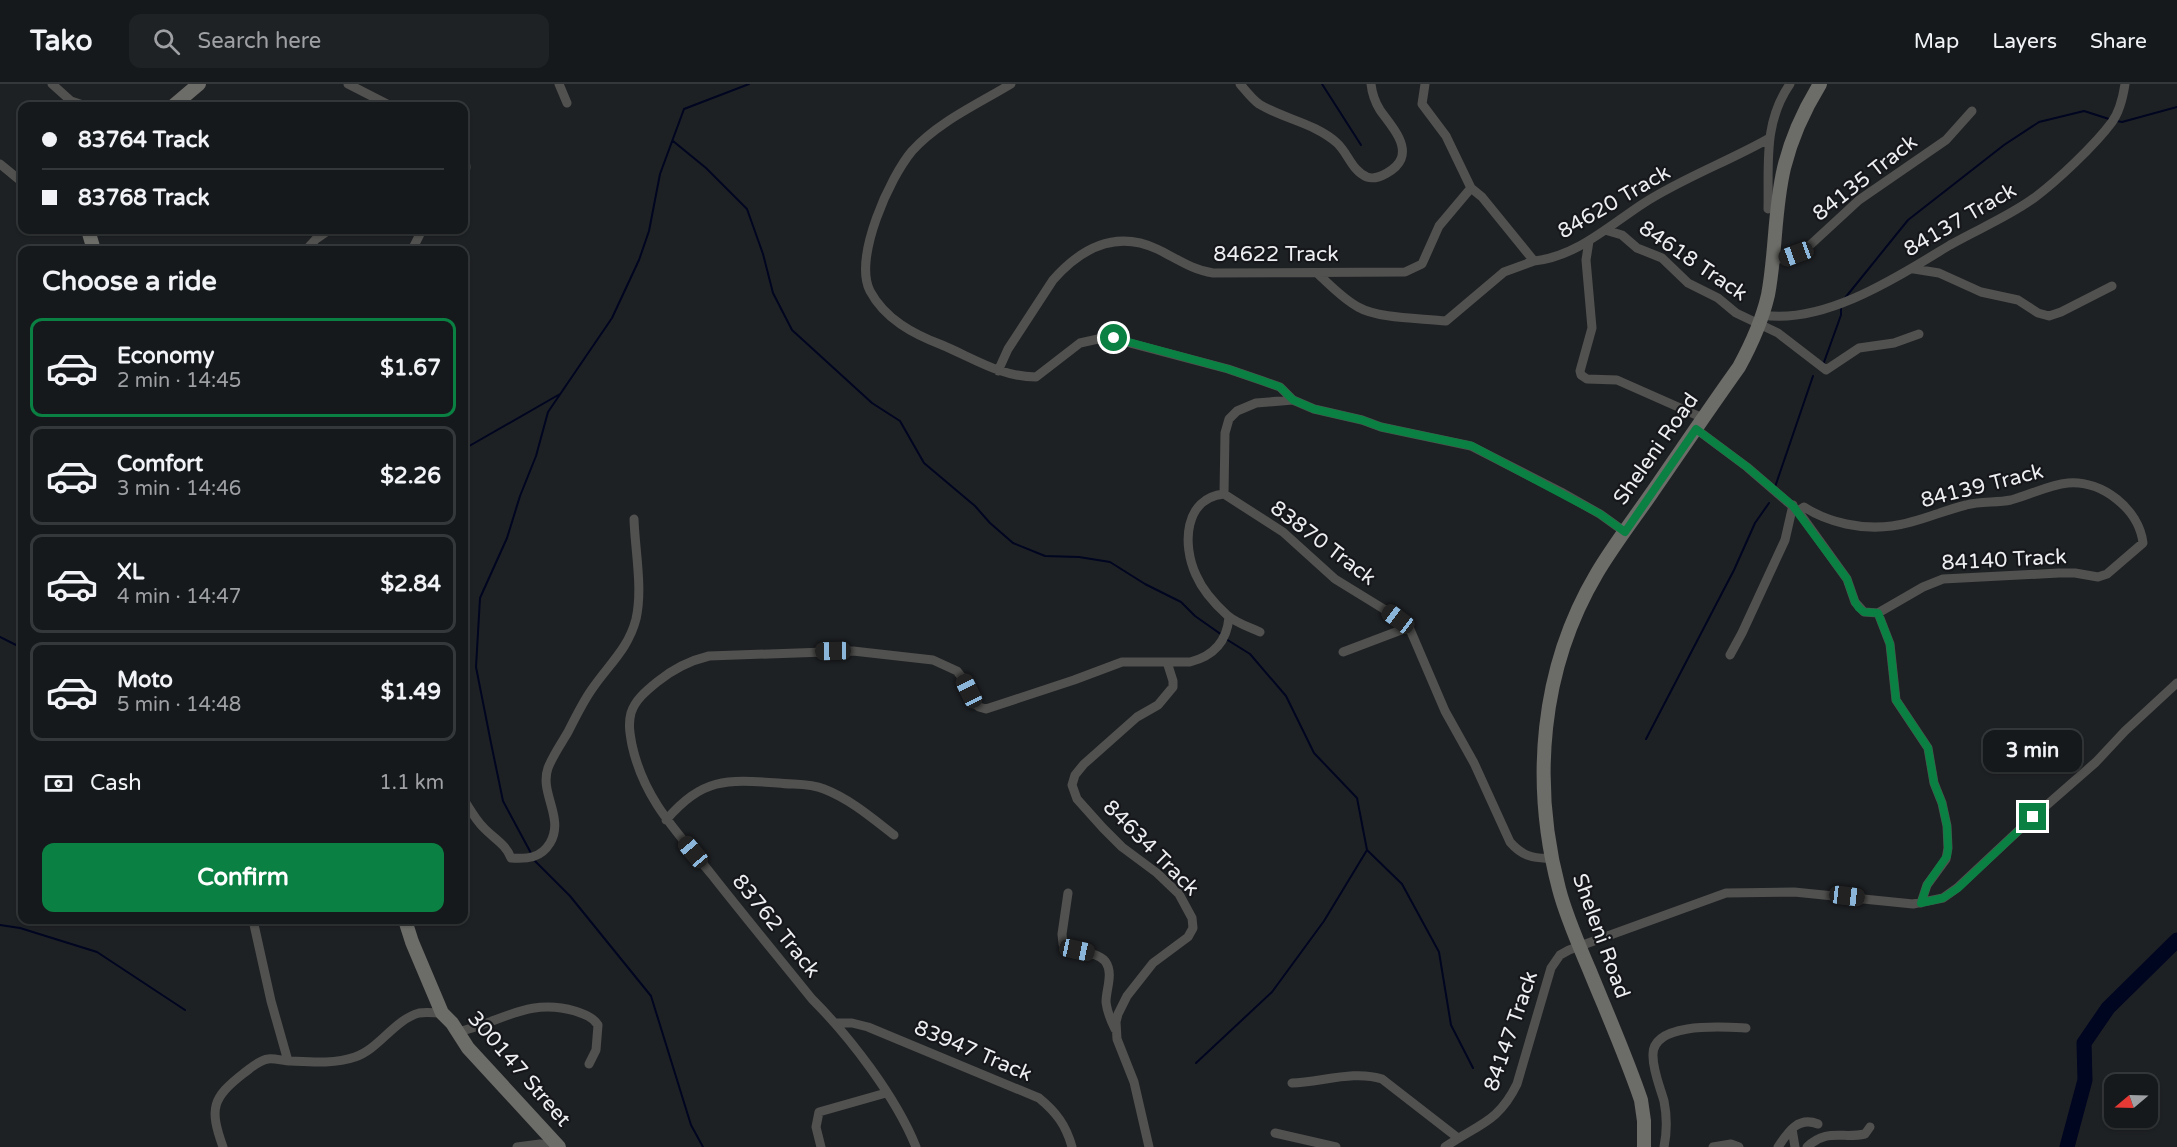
<!DOCTYPE html>
<html lang="en">
<head>
<meta charset="utf-8">
<style>
	body { margin:0; font-family:"Varela Round",sans-serif; background:#1f2224; color:#f1f3f6; height:100vh; display:flex; flex-direction:column; font-size:22px; white-space:nowrap }
	* { box-sizing:border-box; margin:0 }
	p { font-size:20px; color:#9ea0a3 }
	.icon { flex:none; width:33px; height:33px; fill:none; stroke:currentColor; stroke-width:2; stroke-linecap:round; stroke-linejoin:round }
	.map { position:relative; flex:1; overflow:hidden }
	.panel { position:absolute; left:18px; top:162px; width:450px; height:678px; display:flex; flex-direction:column; background:#16191b; border-radius:12px; box-shadow:0 2px 4px #0004,0 0 0 2px #35383a }
	.panel>* { flex:none }
	.banner { position:absolute; left:18px; top:18px; width:450px; height:132px; border-radius:12px; box-shadow:0 2px 4px #0004,0 0 0 2px #35383a; display:grid; align-content:center; height:132px; padding:0 24px; background:#16191b }
	.needle { width:39px; rotate:251deg }
	.controls { position:absolute; left:2104px; top:990px; display:grid; gap:12px }
	.controls a { display:grid; place-items:center; width:54px; height:54px; border-radius:12px; background:#16191b; box-shadow:0 2px 4px #0004,0 0 0 2px #35383a; font-size:30px }
	.end { position:absolute; width:27px; height:27px; margin:-14px; border:8px solid #0b8043; background:#fff; box-shadow:0 0 0 3px #fff }
	.from { border-radius:50% }
	.bubble { position:absolute; height:42px; border-radius:12px; background:#16191b; box-shadow:0 2px 4px #0004,0 0 0 2px #35383a; font-size:20px; font-weight:700; line-height:42px; text-align:center }
	.car { position:absolute; width:18px; height:36px; margin:-18px -9px; border-radius:8px; box-shadow:0 0 4px 2px #0007; background:linear-gradient(#222 24%,#8ab4d8 0 40%,#222 0 76%,#8ab4d8 0 86%,#222 0) }
	.banner b { display:flex; align-items:center; gap:21px; height:57px; font-size:22px }
	.banner b+b { border-top:2px solid #35383a }
	.banner i { width:15px; height:15px; background:#f1f3f6 }
	ul { padding:0; list-style:none }
	li { display:flex; align-items:center; gap:18px; height:99px; margin:0 12px 9px; padding:0 12px; border:3px solid #35383a; border-radius:12px }
	li div { flex:1 }
	li b { display:block; font-size:22px }
	li em { font-style:normal; font-weight:700 }
	li.active { border-color:#0b8043 }
	li>.icon { width:54px; height:54px; stroke-width:1.5 }
	h2 { padding:0 24px; font-size:27px; line-height:72px }
	.pay { display:flex; align-items:center; gap:15px; height:66px; padding:0 24px; font-size:22px }
	.pay p { margin-inline-start:auto }
	.primary-button { display:flex; gap:12px; margin-top:auto; padding:12px 24px }
	.primary-button a { flex:1; height:69px; border-radius:12px; background:#0b8043; color:#fff; font-size:24px; font-weight:700; line-height:69px; text-align:center }
	header { display:flex; align-items:center; gap:36px; box-sizing:border-box; height:84px; padding:0 30px; background:#16191b; border-bottom:2px solid #35383a }
	header strong { font-size:28px }
	nav { display:flex; gap:33px; margin-inline-start:auto; font-size:21px }
	.search { width:420px; height:54px; background:#1f2224; display:flex; align-items:center; gap:15px; box-sizing:border-box; padding:0 21px; border-radius:12px; color:#9ea0a3; font-size:22px }
	.map>svg:first-child { display:block }
	.lines { fill:none; stroke-linecap:round; stroke-linejoin:round }
	.stream { stroke:#000520; stroke-width:2 }
	.river { stroke:#000520; stroke-width:15 }
	.street { stroke:#51514f; stroke-width:9 }
	.secondary { stroke:#6c6c68; stroke-width:14 }
	.route { stroke:#0b8043; stroke-width:8 }
	.labels { text-anchor:middle; dominant-baseline:central; stroke-width:4.5; stroke-linejoin:round; paint-order:stroke }
	.street-label { font-size:21px; fill:#eceef0; stroke:#15171b }
</style>
</head>
<body>
<header>
<strong>Tako</strong>
<div class="search"><svg class="icon" aria-label="search" viewBox="0 0 24 24"><circle cx="10" cy="10" r="6"/><path d="M15 15l6 6"/></svg>Search here</div>
<nav><a>Map</a><a>Layers</a><a>Share</a></nav>
</header>
<div class="map">
<svg width="2177" height="1063" viewBox="0 0 2177 1063">
	<rect width="100%" height="100%" fill="#1e2124"/>
	<g class="lines">
		<path class="stream" d="M1322,0l39,61
			M2117,37l5,1 55,-15
			M673,57l33,27 41,41 16,45 10,39 19,37 80,73 28,18 24,42 51,43 15,17 23,20 32,13 34,1 31,5 35,22 36,18 14,14 27,19
			M1845,214l63,-78 96,-75 35,-23 45,-11 25,8
			M1823,281l18,-50v-7
			M464,365l96,-55
			M1775,403l38,-111
			M0,553l16,8h6
			M1646,655l88,-169 21,-47 14,-20
			M1367,766l35,34 37,68 12,73 22,43
			M532,771l-29,-54 -12,-58 -15,-76 4,-69 27,-60 13,-42 16,-40 12,-44 64,-94 27,-58 10,-29 11,-57 24,-65 65,-25
			M535,777l35,35 81,100 40,129 12,22
			M0,841l20,3 77,24 88,58
			M1196,979l76,-71 52,-71 43,-71 -10,-52 -43,-45 -28,-57 -36,-42 -24,-15"/>
		<path class="river" d="M2067,1063l18,-67 -1,-37 24,-35 69,-68"/>
		<path class="street" d="M52,0l19,17 15,5
			M348,0l43,22
			M559,0l8,19
			M1011,0c-33,20 -73,38 -99,67 -22,26 -59,107 -42,140 15,28 43,43 72,54 31,13 59,32 94,32l44,-34 27,-6 121,32 35,12 17,6 13,13
			M1240,0c6,7 12,15 19,20 24,15 56,19 78,39 11,10 15,28 30,34 11,4 30,-8 34,-18 7,-17 -13,-37 -21,-49 -5,-8 -8,-17 -9,-26
			M1425,0l-3,20 24,32 25,52 11,9 52,64c42,-4 76,-36 110,-58 39,-25 83,-41 124,-64
			M464,69l2,14 -2,13
			M0,80l22,18
			M1768,125c1,-45 -5,-86 22,-125
			M1605,146l17,5 15,13 25,10 26,25 30,15 18,15 42,20 48,37 33,-22 35,-5 25,-9
			M1589,157l-3,19 6,68 -12,43 1,4 6,4 30,1 86,38
			M306,166l10,-11 13,-9
			M412,166l10,-20
			M1772,177l24,-7 12,-7 51,-47 87,-60 26,-29
			M1914,185l25,4 42,19 37,8 20,13 11,3 12,-4 51,-26
			M1318,190c12,11 25,25 40,33 21,12 63,11 88,14l58,-49 30,-11
			M1762,231c63,10 137,-39 188,-70 28,-16 58,-28 84,-47 23,-17 61,-53 78,-76 8,-11 11,-25 13,-38
			M998,287l10,-22 45,-69c29,-33 63,-50 104,-31 19,9 35,21 56,24l192,-1 17,-8 17,-38 32,-38
			M1696,345l51,38 51,44 49,68 8,23 9,10 14,1 45,-26 20,-8 116,-6h16l23,4 9,-3 36,-31c-4,-34 -41,-63 -75,-60 -20,2 -38,12 -57,17 -15,3 -30,1 -45,5 -25,6 -48,18 -74,21 -30,4 -63,-3 -88,-19l-6,4
			M1224,410l1,-61 4,-14 8,-8 19,-8 37,-3 21,9 48,11 19,7 90,19 90,46 39,22 25,18
			M1878,529l12,31 6,56 32,48 6,35 8,20 5,23 1,22 -2,11 -19,26 -6,18
			M1260,548c-11,-5 -24,-9 -33,-17 -11,-10 -25,-26 -31,-40 -14,-30 -12,-77 28,-81l59,38 52,47 52,32 22,16 36,84 29,52 36,79c12,14 24,17 41,16
			M1343,568l66,-25
			M1730,571l12,-22 43,-93 8,-35
			M464,716c6,9 11,19 19,27 10,11 23,17 28,31 17,1 30,0 39,-15 15,-25 -11,-50 -2,-75 5,-13 13,-24 20,-36 7,-14 14,-28 22,-40 17,-26 38,-42 46,-73 7,-31 -1,-68 -2,-100
			M666,736c37,-42 59,-41 112,-37 16,2 31,0 46,6 26,10 48,29 70,46
			M1068,809l-6,41 1,10c10,11 31,5 42,17 9,12 1,28 1,41 1,9 5,19 9,27
			M253,836l18,81 17,60
			M836,939h16l16,4 171,71c17,14 27,27 33,49
			M457,948c44,-9 70,-35 118,-21 9,3 18,6 23,14l-2,25 -7,14
			M1292,999c29,-1 63,-13 90,-4l76,59
			M1792,1045l3,18
			M1275,1049l61,14
			M223,1063c-14,-39 -11,-49 21,-74 7,-5 15,-13 24,-14 7,-1 15,2 23,2 20,1 44,3 64,-4 24,-8 39,-37 64,-44 7,-1 16,0 23,0
			M517,1063l23,-3 15,3
			M821,1063l-5,-20 3,-15 67,-19
			M916,1063c-20,-50 -66,-110 -104,-148 -33,-41 -67,-82 -100,-124 -34,-42 -68,-75 -80,-130 -2,-11 -4,-21 -1,-32 4,-13 15,-22 26,-31 16,-13 31,-21 52,-26l144,-5 80,9 24,11 6,8 11,24 5,4 7,2 88,-29 48,-18h68c24,-6 37,-21 39,-45
			M1149,1063l-15,-65 -17,-43 -1,-17 2,-8 9,-18 26,-33 35,-26 5,-9 -1,-10 -13,-24 -22,-21 -35,-26 -19,-19 -26,-29 -5,-14 3,-10 9,-11 53,-47 21,-12 15,-18v-6l-6,-19
			M1445,1063c33,-23 53,-24 72,-63l34,-116 9,-13 9,-5 157,-57 68,-1 119,12 30,-6 14,-10 76,-71 63,-55 29,-31 52,-48
			M1664,1063c3,-15 3,-31 0,-46 -4,-14 -11,-30 -11,-45 -2,-35 72,-29 93,-28
			M1713,1063l18,-3 8,3
			M1778,1063c10,-15 20,-31 40,-23
			M1807,1063c20,-19 35,-8 58,-13l5,-7"/>
		<path class="secondary" d="M173,22l26,-22
			M88,146l6,20
			M405,836l7,22 30,71 10,10 16,25 91,99
			M1644,1063v-26l-3,-21c-15,-44 -34,-87 -52,-131 -11,-26 -23,-53 -30,-80 -28,-106 -19,-220 38,-316 16,-27 36,-53 54,-79 29,-42 58,-85 88,-127 12,-22 23,-46 29,-72 8,-42 6,-85 16,-127 7,-29 20,-58 36,-84"/>
	</g>
	<g class="lines">
		<path class="route" d="M1114,254l114,31 35,12 17,6 13,13 21,9 48,11 19,7 91,19 128,68 25,18 71,-103 51,38 46,39 54,73 8,23 4,6 5,4 14,1 12,31 6,56 32,48 6,35 8,20 5,23 1,22 -1,8 -20,29 -6,18 22,-5 15,-10 75,-71"/>
	</g>
	<g class="labels">
		<g class="street-label">
			<text transform="translate(1865 94) rotate(-38)">84135 Track</text>
			<text transform="translate(1614 118) rotate(-30)">84620 Track</text>
			<text transform="translate(1960 136) rotate(-30)">84137 Track</text>
			<text x="1276" y="170">84622 Track</text>
			<text transform="translate(1693 177) rotate(34)">84618 Track</text>
			<text transform="translate(1656 365) rotate(-55)">Sheleni Road</text>
			<text transform="translate(1982 402) rotate(-14)">84139 Track</text>
			<text transform="translate(1323 459) rotate(37)">83870 Track</text>
			<text transform="translate(2004 476) rotate(-3)">84140 Track</text>
			<text transform="translate(1151 764) rotate(45)">84634 Track</text>
			<text transform="translate(776 842) rotate(51)">83762 Track</text>
			<text transform="translate(1601 852) rotate(70)">Sheleni Road</text>
			<text transform="translate(1511 947) rotate(-71)">84147 Track</text>
			<text transform="translate(973 967) rotate(23)">83947 Track</text>
			<text transform="translate(519 985) rotate(49)">300147 Street</text>
		</g>
	</g>
</svg>
<div class="controls">
<a><svg class="needle" viewBox="-14 -14 28 28"><path d="M0-13l5 13h-10z" fill="#e53935"/><path d="M0 13l5-13h-10z" fill="#9ea0a3"/></svg></a>
</div>
<i class="end from" style="left:1114px;top:254px"></i>
<i class="end" style="left:2033px;top:733px"></i>
<div class="bubble" style="left:1983px;top:646px;width:99px">3 min</div>
<i class="car" style="left:1796px;top:170px;rotate:250deg"></i>
<i class="car" style="left:1398px;top:535px;rotate:307deg"></i>
<i class="car" style="left:833px;top:567px;rotate:269deg"></i>
<i class="car" style="left:969px;top:607px;rotate:334deg"></i>
<i class="car" style="left:693px;top:768px;rotate:320deg"></i>
<i class="car" style="left:1847px;top:812px;rotate:97deg"></i>
<i class="car" style="left:1077px;top:866px;rotate:102deg"></i>
<div class="banner">
<b><i class="from"></i>83764 Track</b>
<b><i></i>83768 Track</b>
</div>
<section class="panel">
<h2>Choose a ride</h2>
<ul>
<li class="active"><svg class="icon" aria-label="car" viewBox="0 0 24 24"><path d="M5 17H2v-5l4-1 3-4h7l3 4 3 1v5h-3M9 17h6M6 11h13"/><circle cx="7" cy="17" r="2"/><circle cx="17" cy="17" r="2"/></svg><div><b>Economy</b><p>2 min · 14:45</p></div><em>$1.67</em></li>
<li><svg class="icon" aria-label="car" viewBox="0 0 24 24"><path d="M5 17H2v-5l4-1 3-4h7l3 4 3 1v5h-3M9 17h6M6 11h13"/><circle cx="7" cy="17" r="2"/><circle cx="17" cy="17" r="2"/></svg><div><b>Comfort</b><p>3 min · 14:46</p></div><em>$2.26</em></li>
<li><svg class="icon" aria-label="car" viewBox="0 0 24 24"><path d="M5 17H2v-5l4-1 3-4h7l3 4 3 1v5h-3M9 17h6M6 11h13"/><circle cx="7" cy="17" r="2"/><circle cx="17" cy="17" r="2"/></svg><div><b>XL</b><p>4 min · 14:47</p></div><em>$2.84</em></li>
<li><svg class="icon" aria-label="car" viewBox="0 0 24 24"><path d="M5 17H2v-5l4-1 3-4h7l3 4 3 1v5h-3M9 17h6M6 11h13"/><circle cx="7" cy="17" r="2"/><circle cx="17" cy="17" r="2"/></svg><div><b>Moto</b><p>5 min · 14:48</p></div><em>$1.49</em></li>
</ul>
<div class="pay"><svg class="icon" aria-label="cash" viewBox="0 0 24 24"><path d="M3 7h18v10H3z"/><circle cx="12" cy="12" r="2"/></svg>Cash<p>1.1 km</p></div>
<div class="primary-button"><a>Confirm</a></div>
</section>
</div>
</body>
</html>
